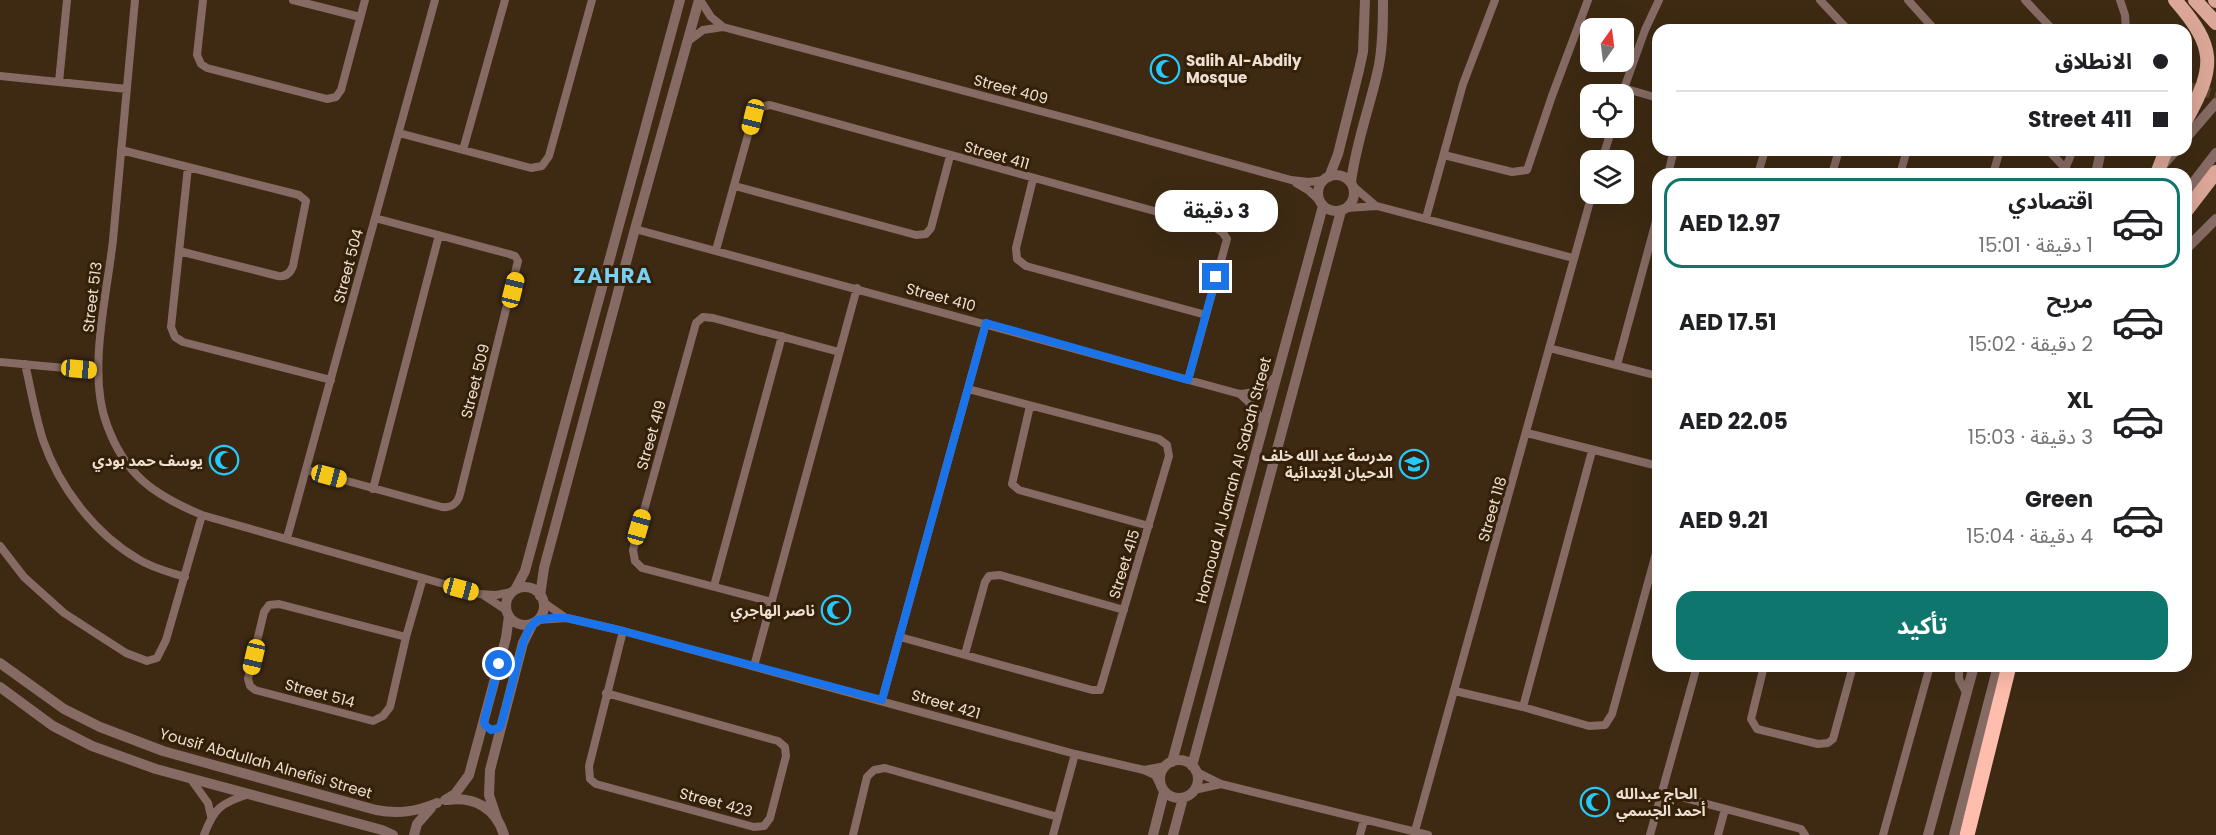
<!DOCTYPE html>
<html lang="ar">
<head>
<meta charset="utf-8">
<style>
	body { margin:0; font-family:Poppins,"Noto Sans Arabic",sans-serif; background:#f6f6f6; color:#202124; direction:rtl; height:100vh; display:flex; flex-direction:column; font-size:22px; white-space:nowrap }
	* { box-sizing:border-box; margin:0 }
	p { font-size:20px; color:#757577 }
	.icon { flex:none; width:33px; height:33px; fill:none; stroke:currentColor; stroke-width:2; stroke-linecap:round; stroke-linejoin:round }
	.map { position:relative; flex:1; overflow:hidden; direction:ltr }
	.panel { position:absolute; left:1652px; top:168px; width:540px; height:504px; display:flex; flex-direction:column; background:#fff; border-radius:18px; box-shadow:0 6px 24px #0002; direction:rtl }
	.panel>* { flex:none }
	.banner { position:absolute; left:1652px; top:24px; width:540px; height:132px; border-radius:18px; box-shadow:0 6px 24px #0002; direction:rtl; display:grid; align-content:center; height:132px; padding:0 24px; background:#fff }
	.needle { width:39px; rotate:14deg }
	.fabs { position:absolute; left:1580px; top:18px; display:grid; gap:12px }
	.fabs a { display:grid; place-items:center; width:54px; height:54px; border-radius:12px; background:#fff; box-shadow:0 6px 24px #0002; font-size:30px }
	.end { position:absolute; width:27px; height:27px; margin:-14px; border:8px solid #1a73e8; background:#fff; box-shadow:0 0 0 3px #fff }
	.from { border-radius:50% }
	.bubble { position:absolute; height:42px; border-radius:18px; background:#fff; box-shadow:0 6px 24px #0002; font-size:20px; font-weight:700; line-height:42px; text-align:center; direction:rtl }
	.car { position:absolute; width:18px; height:36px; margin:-18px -9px; border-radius:8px; box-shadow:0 0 4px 2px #0007; background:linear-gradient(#f5c518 24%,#345 0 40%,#f5c518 0 76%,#345 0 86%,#f5c518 0) }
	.banner b { display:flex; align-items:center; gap:21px; height:57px; font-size:22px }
	.banner b+b { border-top:2px solid #e0e0e0 }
	.banner i { width:15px; height:15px; background:#202124 }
	ul { padding:10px 0 0; list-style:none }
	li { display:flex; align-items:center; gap:18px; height:90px; margin:0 12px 9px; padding:0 12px; border:3px solid transparent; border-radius:18px }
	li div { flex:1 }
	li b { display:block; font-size:22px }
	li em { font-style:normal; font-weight:700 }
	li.on { border-color:#0f766e }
	li>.icon { width:54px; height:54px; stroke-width:1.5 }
	.cta { display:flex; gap:12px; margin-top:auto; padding:12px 24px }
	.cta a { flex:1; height:69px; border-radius:18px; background:#0f766e; color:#fff; font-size:24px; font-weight:700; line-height:69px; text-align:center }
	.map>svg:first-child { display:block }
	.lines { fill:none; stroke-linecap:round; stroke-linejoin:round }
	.tertiary-tunnel { stroke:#584530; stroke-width:10; stroke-dasharray:10 5; stroke-linecap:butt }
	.minor { stroke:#866b64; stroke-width:8 }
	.tertiary { stroke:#866b64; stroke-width:10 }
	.primary { stroke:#dca798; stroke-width:14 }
	.motorway { stroke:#ffbead; stroke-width:15 }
	.route { stroke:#1a73e8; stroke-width:8 }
	.labels { text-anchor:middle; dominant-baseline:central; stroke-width:6; stroke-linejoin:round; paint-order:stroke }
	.poi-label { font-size:15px; font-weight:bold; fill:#eddfd1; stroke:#342008; text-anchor:end }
	.street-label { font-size:15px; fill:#eddfd1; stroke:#342008 }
	.district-label { font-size:21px; font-weight:bold; letter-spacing:1.5px; fill:#78d0f5; stroke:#342008 }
</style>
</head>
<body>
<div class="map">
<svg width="2216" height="835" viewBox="0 0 2216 835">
	<rect width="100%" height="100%" fill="#3e2a13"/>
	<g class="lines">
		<path class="tertiary-tunnel" d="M2186,86l30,9"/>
		<path class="minor" d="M135,0c-8,80 -14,160 -22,240 -6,55 -26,133 -6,185 18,50 47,70 95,90l277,79 17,1 16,-3
			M203,0l-6,55 4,9 6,4 120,31 9,-2 5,-7 24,-90
			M293,0l67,17
			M700,0l11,17 11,9
			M1820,0l28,30
			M1908,0l27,30
			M2025,0l28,30
			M2120,0l5,15 1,15
			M687,42l16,-12 20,-3 366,97 202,56 18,2 15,-2
			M0,76l127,13
			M59,82l8,-82
			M1623,88l35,10
			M1622,94l23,-64 14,-30
			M399,133l132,35 11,-2 7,-10 43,-156
			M121,150l178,45 7,6 -13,65c-3,8 -8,11 -15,10l-99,-25
			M463,150l42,-150
			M2048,150l17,18
			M1444,155l68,17 15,-2 25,-74 36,-96
			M1602,160l10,-32
			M188,167l-17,160 4,10 8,5 148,38
			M1668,174l6,-24
			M1758,174l7,-24
			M1832,174l7,-24
			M1900,174l7,-24
			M1993,174l7,-24
			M2063,174l10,-24
			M1033,179l-17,69 1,11 9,7 180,49
			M1296,183l12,7 12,11
			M735,186l181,49 10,-1 5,-6 19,-72
			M1354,187l22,19
			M1347,208l30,-2 196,52
			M1426,218l37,-134 32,-84
			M635,229l605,165c15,-1 26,-6 35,-17
			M716,250l37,-133 7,-10 10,-2 446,123 7,5 4,6 -39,141
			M1549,348l109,28
			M0,362l97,9
			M25,364c6,25 10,51 18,76 16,47 52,94 95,119 14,9 31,13 47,18
			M1617,365l41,-151
			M1240,394l13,12 10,17
			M1030,406l-18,78 7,6 130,36
			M1527,433l131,33
			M307,470l135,37c9,1 16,-4 18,-13l58,-233 -3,-5 -6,-2 -134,-36
			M373,489l66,-254
			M287,538l148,-538
			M0,546l24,31 40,36 62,40 21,8 10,-3 9,-18 36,-125
			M714,586l68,-250
			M483,595l23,15
			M543,602l23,16
			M772,602l-130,-34 -7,-7 -2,-11 63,-227 7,-6 10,1 126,34
			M537,620l30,-2 56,13 452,123 69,16 11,5 6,12
			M406,637l-127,-33 -10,1 -5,7 -16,67 2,7 5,4 118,31 10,-5 7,-9 16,-70 17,-59
			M900,637l192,53h8l69,-234 -2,-11 -8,-6 -191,-50
			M965,654l20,-72 4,-6 11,-1 124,35
			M754,666l103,-378
			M1764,666l-13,53 6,10 61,15 10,-1 5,-4 20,-73
			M1959,666v13l8,15
			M1455,691l68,16 66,19 16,-1 7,-11 46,-168
			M606,693l172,48 7,6 1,9 -16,62 -6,8 -10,1 -158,-43 -6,-5 -1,-13 34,-135
			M882,700l104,-377
			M1523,707l69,-256
			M1144,770l22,-4
			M1195,771l26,13 207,51
			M190,778l18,25 3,13
			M1194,790l27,-6
			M1662,792l139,37 4,6
			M1415,831l177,-637
			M204,835c10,-27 17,-32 45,-41
			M853,835l14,-58 7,-7 11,-2 173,49
			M1053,835l22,-81
			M1360,835l4,-15
			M1650,835l47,-169
			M1718,835l7,-26
			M1883,835l47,-169"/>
		<path class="tertiary" d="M2186,138l30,-35
			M2162,166l14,-16
			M2096,174l5,-24
			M1318 193a18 18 0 1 1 36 0a18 18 0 1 1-36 0Z
			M1329,177l9,-23 21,-84 4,-18 2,-52
			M1351,182c5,-40 20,-78 28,-117 4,-22 4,-43 4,-65
			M2186,192l30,-39
			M2186,249l30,-30
			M506 606a19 19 0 1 1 38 0a19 19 0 1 1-38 0Z
			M515,590l10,-19 155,-571
			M540,596l4,-28 91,-339 64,-229
			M0,663l64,46 36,18 63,24 213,59c22,4 40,2 61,-7
			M0,687l53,39 39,20 64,23 226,61 11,5
			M1160 779a19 19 0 1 1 38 0a19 19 0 1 1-38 0Z
			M1172,762l151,-556
			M1192,766l149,-555
			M445,800l10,-6 14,-19 37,-137 3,-22
			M447,800c27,-4 49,8 57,35
			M497,819l-8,-24 1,-25 33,-127 10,-20
			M414,835l3,-11 14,-16
			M1153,835l11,-43
			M1173,835l10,-37
			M1928,835l46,-169
			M1954,835l44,-169"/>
		<path class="primary" d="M2175,0c41,47 41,66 11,120
			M2195,0l21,23
			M2215,0l1,1
			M2158,171l8,-21
			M2186,211l30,-39"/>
		<path class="motorway" d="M1967,835l42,-169"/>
	</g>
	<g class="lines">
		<path class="route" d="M499,664l-15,57 1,4 6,5 8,-2 2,-3 22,-82 6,-14 8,-9 15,-2h15l56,13 259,69 104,-377 202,57 28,-103"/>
	</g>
	<defs>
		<g id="mosque-ring" transform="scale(1.5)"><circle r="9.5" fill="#342008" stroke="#26c9fe" stroke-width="1.5"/><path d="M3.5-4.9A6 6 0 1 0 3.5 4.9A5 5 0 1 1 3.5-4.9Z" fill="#26c9fe"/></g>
		<g id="school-ring" transform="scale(1.5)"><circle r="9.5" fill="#342008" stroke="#26c9fe" stroke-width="1.5"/><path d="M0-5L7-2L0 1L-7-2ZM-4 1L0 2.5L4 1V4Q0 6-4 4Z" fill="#26c9fe"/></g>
	</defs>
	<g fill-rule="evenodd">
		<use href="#mosque-ring" x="1165" y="69"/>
		<use href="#mosque-ring" x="224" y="460"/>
		<use href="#school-ring" x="1414" y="464"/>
		<use href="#mosque-ring" x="836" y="610"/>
		<use href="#mosque-ring" x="1595" y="802"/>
	</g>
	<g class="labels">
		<g class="poi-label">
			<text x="1186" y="60" text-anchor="start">Salih Al-Abdily<tspan x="1186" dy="17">Mosque</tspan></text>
			<text x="1393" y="455">مدرسة عبد الله خلف<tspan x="1393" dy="17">الدحيان الابتدائية</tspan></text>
			<text x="203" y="460">يوسف حمد بودي</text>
			<text x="815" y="610">ناصر الهاجري</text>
			<text x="1616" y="793" text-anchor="start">الحاج عبدالله<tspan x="1616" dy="17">أحمد الجسمي</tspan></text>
		</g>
		<g class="street-label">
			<text transform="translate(1011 89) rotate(15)">Street 409</text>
			<text transform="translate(997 155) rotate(16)">Street 411</text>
			<text transform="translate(348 266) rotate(-75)">Street 504</text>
			<text transform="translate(92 297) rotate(-83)">Street 513</text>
			<text transform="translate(941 297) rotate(15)">Street 410</text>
			<text transform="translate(475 381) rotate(-76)">Street 509</text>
			<text transform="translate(651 435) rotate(-74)">Street 419</text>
			<text transform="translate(1233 480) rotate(-75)">Homoud Al Jarrah Al Sabah Street</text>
			<text transform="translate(1492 509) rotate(-74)">Street 118</text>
			<text transform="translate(1124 564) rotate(-73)">Street 415</text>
			<text transform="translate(320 693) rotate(15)">Street 514</text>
			<text transform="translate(946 704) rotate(16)">Street 421</text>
			<text transform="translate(266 763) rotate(16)">Yousif Abdullah Alnefisi Street</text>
			<text transform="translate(716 802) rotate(15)">Street 423</text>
		</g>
		<g class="district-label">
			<text x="613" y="275">ZAHRA</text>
		</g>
	</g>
</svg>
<div class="fabs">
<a><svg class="needle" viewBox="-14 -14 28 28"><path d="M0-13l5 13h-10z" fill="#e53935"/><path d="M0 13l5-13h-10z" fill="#757577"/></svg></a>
<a><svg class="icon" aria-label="locate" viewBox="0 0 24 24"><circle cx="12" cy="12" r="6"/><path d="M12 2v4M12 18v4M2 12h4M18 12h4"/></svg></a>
<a><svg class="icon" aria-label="layers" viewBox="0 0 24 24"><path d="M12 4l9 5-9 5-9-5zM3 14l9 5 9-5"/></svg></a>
</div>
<i class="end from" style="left:499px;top:664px"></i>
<i class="end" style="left:1216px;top:277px"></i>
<div class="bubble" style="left:1155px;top:190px;width:123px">3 دقيقة</div>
<i class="car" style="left:753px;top:117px;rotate:194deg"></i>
<i class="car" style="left:513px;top:290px;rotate:14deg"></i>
<i class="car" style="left:79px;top:369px;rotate:95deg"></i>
<i class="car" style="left:329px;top:476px;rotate:105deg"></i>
<i class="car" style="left:639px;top:527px;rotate:16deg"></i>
<i class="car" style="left:461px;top:589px;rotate:105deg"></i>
<i class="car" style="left:254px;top:657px;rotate:193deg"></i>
<div class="banner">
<b><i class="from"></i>الانطلاق</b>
<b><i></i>Street 411</b>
</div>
<section class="panel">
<ul>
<li class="on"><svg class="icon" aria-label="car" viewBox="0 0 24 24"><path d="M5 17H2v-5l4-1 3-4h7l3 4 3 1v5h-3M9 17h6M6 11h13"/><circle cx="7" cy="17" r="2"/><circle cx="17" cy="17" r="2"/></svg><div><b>اقتصادي</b><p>1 دقيقة · 15:01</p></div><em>AED 12.97</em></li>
<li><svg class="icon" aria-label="car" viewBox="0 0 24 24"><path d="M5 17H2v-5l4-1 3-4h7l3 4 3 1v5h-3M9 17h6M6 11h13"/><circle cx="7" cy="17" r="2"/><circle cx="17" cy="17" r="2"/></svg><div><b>مريح</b><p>2 دقيقة · 15:02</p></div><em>AED 17.51</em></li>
<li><svg class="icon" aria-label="car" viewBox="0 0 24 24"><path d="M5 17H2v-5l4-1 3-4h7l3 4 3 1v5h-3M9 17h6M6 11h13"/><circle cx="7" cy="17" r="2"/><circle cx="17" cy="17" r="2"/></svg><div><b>XL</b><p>3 دقيقة · 15:03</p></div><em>AED 22.05</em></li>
<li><svg class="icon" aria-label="car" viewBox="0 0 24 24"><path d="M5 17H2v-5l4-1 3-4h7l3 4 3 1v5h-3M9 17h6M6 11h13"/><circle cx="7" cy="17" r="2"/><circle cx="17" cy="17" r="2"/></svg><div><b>Green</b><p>4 دقيقة · 15:04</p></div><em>AED 9.21</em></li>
</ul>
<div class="cta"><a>تأكيد</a></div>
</section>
</div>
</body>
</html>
